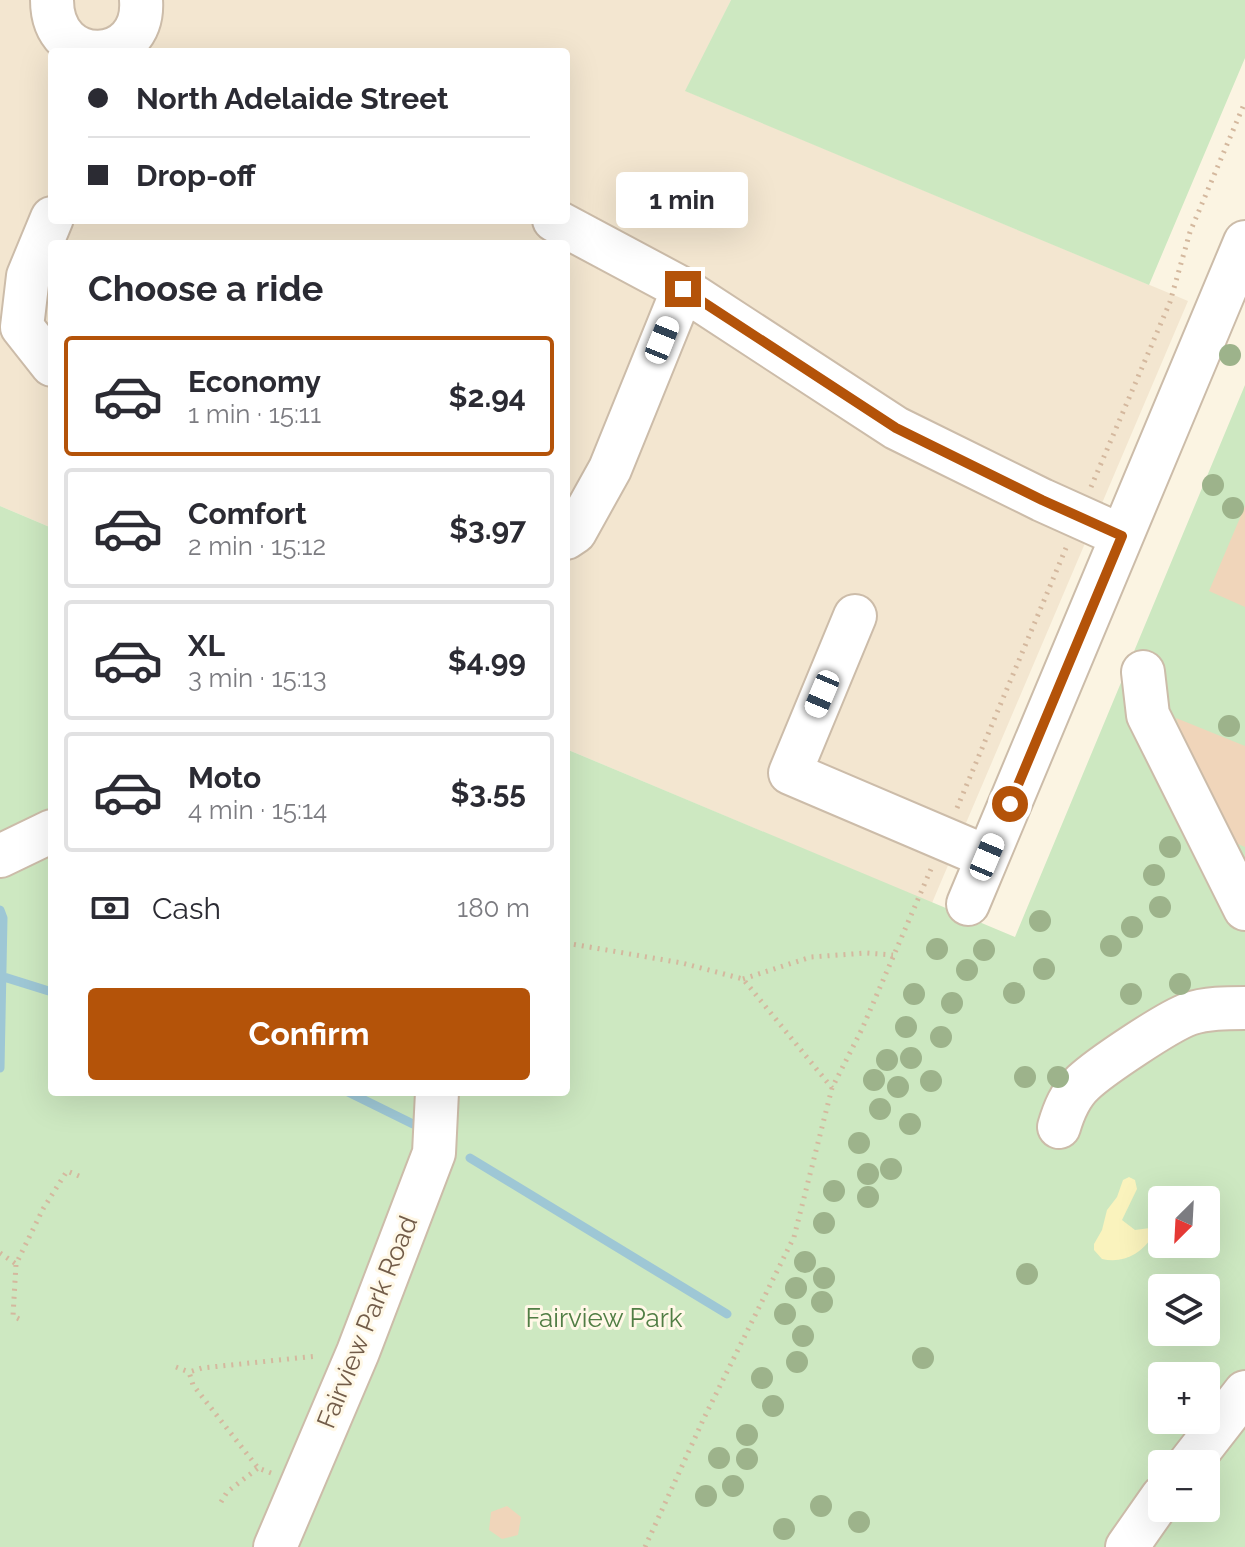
<!DOCTYPE html>
<html lang="en">
<head>
<meta charset="utf-8">
<style>
	body { margin:0; font-family:Raleway,sans-serif; background:#f2f2f3; color:#2b2b33; height:100vh; display:flex; flex-direction:column; font-size:30px; white-space:nowrap }
	* { box-sizing:border-box; margin:0 }
	p { font-size:26px; color:#7c7c81 }
	.icon { flex:none; width:44px; height:44px; fill:none; stroke:currentColor; stroke-width:2; stroke-linecap:round; stroke-linejoin:round }
	.map { position:relative; flex:1; overflow:hidden }
	.side { position:absolute; left:48px; top:240px; width:522px; height:856px; display:flex; flex-direction:column; background:#fff; border-radius:8px; box-shadow:0 8px 32px #0002 }
	.side>* { flex:none }
	.top-card { position:absolute; left:48px; top:48px; width:522px; height:176px; border-radius:8px; box-shadow:0 8px 32px #0002; display:grid; align-content:center; height:176px; padding:0 40px; background:#fff }
	.needle { width:52px; rotate:204deg }
	.tools { position:absolute; left:1148px; top:1186px; display:grid; gap:16px }
	.tools a { display:grid; place-items:center; width:72px; height:72px; border-radius:8px; background:#fff; box-shadow:0 8px 32px #0002; font-size:40px }
	.end { position:absolute; width:36px; height:36px; margin:-18px; border:10px solid #b45309; background:#fff; box-shadow:0 0 0 4px #fff }
	.from { border-radius:50% }
	.bubble { position:absolute; height:56px; border-radius:8px; background:#fff; box-shadow:0 8px 32px #0002; font-size:26px; font-weight:700; line-height:56px; text-align:center }
	.car { position:absolute; width:24px; height:48px; margin:-24px -12px; border-radius:10px; box-shadow:0 0 6px 2px #0007; background:linear-gradient(#fff 24%,#345 0 40%,#fff 0 76%,#345 0 86%,#fff 0) }
	.top-card b { display:flex; align-items:center; gap:28px; height:76px; font-size:30px }
	.top-card b+b { border-top:2px solid #e1e1e2 }
	.top-card i { width:20px; height:20px; background:#2b2b33 }
	ul { padding:0; list-style:none }
	li { display:flex; align-items:center; gap:24px; height:120px; margin:0 16px 12px; padding:0 24px; border:4px solid #e1e1e2; border-radius:8px }
	li div { flex:1 }
	li b { display:block; font-size:30px }
	li em { font-style:normal; font-weight:700 }
	li.active { border-color:#b45309 }
	li>.icon { width:72px; height:72px; stroke-width:1.5 }
	h2 { padding:0 40px; font-size:36px; line-height:96px }
	.pay { display:flex; align-items:center; gap:20px; height:88px; padding:0 40px; font-size:30px }
	.pay p { margin-inline-start:auto }
	.action { display:flex; gap:16px; margin-top:auto; padding:16px 40px }
	.action a { flex:1; height:92px; border-radius:8px; background:#b45309; color:#fff; font-size:32px; font-weight:700; line-height:92px; text-align:center }
	.map>svg:first-child { display:block }
	.residential { fill:#f3e6d0; fill-rule:evenodd }
	.green { fill:#cde8c1; fill-rule:evenodd }
	.sand { fill:#faf3bd }
	.lines { fill:none; stroke-linecap:round; stroke-linejoin:round }
	.stream { stroke:#9ec7d5; stroke-width:9 }
	.building { fill:#f0d5ba }
	.minor-casing { stroke:#ccbca9; stroke-width:46 }
	.path { stroke:#d4b89e; stroke-width:5; stroke-dasharray:2 6; stroke-linecap:butt }
	.minor { stroke:#fff; stroke-width:42 }
	.tree { fill:#9db38b }
	.route { stroke:#b45309; stroke-width:10 }
	.labels { text-anchor:middle; dominant-baseline:central; stroke-width:6; stroke-linejoin:round; paint-order:stroke }
	.park-label { font-size:26px; fill:#507d44; stroke:#fff8e7 }
	.street-label { font-size:26px; fill:#725c49; stroke:#fff8e7 }
</style>
</head>
<body>
<div class="map">
<svg width="1245" height="1547" viewBox="0 0 1245 1547">
	<rect width="100%" height="100%" fill="#fbf4e2"/>
	<path class="residential" d="M0,0h731l-45,91 502,210 -256,602 -366,-154v-505h-514v284l-52,-22zM52,52h514v168h-514z"/>
	<path class="green" d="M731,0h514v58l-96,227 -464,-194z
		M1245,385v1162h-1245v-1041l52,22v564h514v-343l449,188zM1162,1200h44v44h-44zM1162,1288h44v44h-44zM1162,1376h44v44h-44zM1162,1464h44v44h-44z"/>
	<path class="sand" d="M1129,1177l6,3 2,9 -15,31 13,10 15,-2 3,8c-12,18 -30,28 -51,23l-8,-9v-6l8,-14 5,-20 10,-13 6,-17z"/>
	<g class="lines">
		<path class="stream" d="M0,910l3,8 -3,150
			M1,976l51,16
			M348,1092l65,32
			M470,1158l257,156"/>
	</g>
	<path class="building" d="M1245,506v101l-36,-16z
		M1176,718l69,28v101l-28,-12z
		M507,1506l14,11 -3,18 -16,4 -13,-9 2,-18z"/>
	<g class="lines">
		<g class="minor-casing">
			<path id="minor" d="M52,0c0,71 94,67 89,0
				M52,218l-24,58 -6,51 30,38
				M554,220l129,69 213,139 146,72 80,36
				M566,538l9,-6 35,-63 73,-180
				M855,616l-65,157 197,84
				M1143,672l5,43 97,194
				M0,856l52,-25
				M968,904l277,-662
				M1059,1127c5,-17 11,-32 24,-44 17,-16 84,-61 106,-69 17,-6 38,-6 56,-6
				M1189,1464l56,-72
				M275,1547l83,-195 76,-199 3,-61
				M1127,1547l35,-50"/>
		</g>
		<path class="path" d="M1091,487l79,-185 20,-70 55,-130
			M957,808l109,-260
			M566,943l116,20 61,16 89,109
			M743,979l68,-22 55,-4 27,2
			M0,1253l16,11
			M19,1319l-6,-3 3,-52 27,-55 24,-38 12,5
			M176,1367l13,5
			M271,1473l-13,-5 -65,-83 -4,-13 13,-4 115,-12
			M221,1502l6,-10 31,-24
			M645,1547l59,-129 90,-181 38,-149 30,-59 69,-160"/>
		<use href="#minor" class="minor"/>
	</g>
	<g class="tree">
		<circle cx="1230" cy="355" r="11"/>
		<circle cx="1213" cy="485" r="11"/>
		<circle cx="1233" cy="508" r="11"/>
		<circle cx="1229" cy="726" r="11"/>
		<circle cx="1170" cy="847" r="11"/>
		<circle cx="1154" cy="875" r="11"/>
		<circle cx="1160" cy="907" r="11"/>
		<circle cx="1040" cy="921" r="11"/>
		<circle cx="1132" cy="927" r="11"/>
		<circle cx="1111" cy="946" r="11"/>
		<circle cx="937" cy="949" r="11"/>
		<circle cx="984" cy="950" r="11"/>
		<circle cx="1044" cy="969" r="11"/>
		<circle cx="967" cy="970" r="11"/>
		<circle cx="1180" cy="984" r="11"/>
		<circle cx="1014" cy="993" r="11"/>
		<circle cx="914" cy="994" r="11"/>
		<circle cx="1131" cy="994" r="11"/>
		<circle cx="952" cy="1003" r="11"/>
		<circle cx="906" cy="1027" r="11"/>
		<circle cx="941" cy="1037" r="11"/>
		<circle cx="911" cy="1058" r="11"/>
		<circle cx="887" cy="1060" r="11"/>
		<circle cx="1025" cy="1077" r="11"/>
		<circle cx="1058" cy="1077" r="11"/>
		<circle cx="874" cy="1080" r="11"/>
		<circle cx="931" cy="1081" r="11"/>
		<circle cx="898" cy="1087" r="11"/>
		<circle cx="880" cy="1109" r="11"/>
		<circle cx="910" cy="1124" r="11"/>
		<circle cx="859" cy="1143" r="11"/>
		<circle cx="891" cy="1169" r="11"/>
		<circle cx="868" cy="1174" r="11"/>
		<circle cx="834" cy="1191" r="11"/>
		<circle cx="868" cy="1197" r="11"/>
		<circle cx="824" cy="1223" r="11"/>
		<circle cx="805" cy="1262" r="11"/>
		<circle cx="1027" cy="1274" r="11"/>
		<circle cx="824" cy="1278" r="11"/>
		<circle cx="796" cy="1288" r="11"/>
		<circle cx="822" cy="1302" r="11"/>
		<circle cx="785" cy="1314" r="11"/>
		<circle cx="803" cy="1336" r="11"/>
		<circle cx="923" cy="1358" r="11"/>
		<circle cx="797" cy="1362" r="11"/>
		<circle cx="762" cy="1378" r="11"/>
		<circle cx="773" cy="1406" r="11"/>
		<circle cx="747" cy="1435" r="11"/>
		<circle cx="719" cy="1458" r="11"/>
		<circle cx="747" cy="1459" r="11"/>
		<circle cx="733" cy="1486" r="11"/>
		<circle cx="706" cy="1496" r="11"/>
		<circle cx="821" cy="1506" r="11"/>
		<circle cx="859" cy="1522" r="11"/>
		<circle cx="784" cy="1529" r="11"/>
	</g>
	<g class="lines">
		<path class="route" d="M683,289l213,139 146,72 80,36 -112,268"/>
	</g>
	<g class="labels">
		<g class="park-label">
			<text x="604" y="1318">Fairview Park</text>
		</g>
		<g class="street-label">
			<text transform="translate(367 1322) rotate(-68)">Fairview Park Road</text>
		</g>
	</g>
</svg>
<div class="tools">
<a><svg class="needle" viewBox="-14 -14 28 28"><path d="M0-13l5 13h-10z" fill="#e53935"/><path d="M0 13l5-13h-10z" fill="#7c7c81"/></svg></a>
<a><svg class="icon" aria-label="layers" viewBox="0 0 24 24"><path d="M12 4l9 5-9 5-9-5zM3 14l9 5 9-5"/></svg></a>
<a>+</a>
<a>−</a>
</div>
<i class="end from" style="left:1010px;top:804px"></i>
<i class="end" style="left:683px;top:289px"></i>
<div class="bubble" style="left:616px;top:172px;width:132px">1 min</div>
<i class="car" style="left:662px;top:340px;rotate:22deg"></i>
<i class="car" style="left:822px;top:694px;rotate:203deg"></i>
<i class="car" style="left:987px;top:857px;rotate:23deg"></i>
<div class="top-card">
<b><i class="from"></i>North Adelaide Street</b>
<b><i></i>Drop-off</b>
</div>
<section class="side">
<h2>Choose a ride</h2>
<ul>
<li class="active"><svg class="icon" aria-label="car" viewBox="0 0 24 24"><path d="M5 17H2v-5l4-1 3-4h7l3 4 3 1v5h-3M9 17h6M6 11h13"/><circle cx="7" cy="17" r="2"/><circle cx="17" cy="17" r="2"/></svg><div><b>Economy</b><p>1 min · 15:11</p></div><em>$2.94</em></li>
<li><svg class="icon" aria-label="car" viewBox="0 0 24 24"><path d="M5 17H2v-5l4-1 3-4h7l3 4 3 1v5h-3M9 17h6M6 11h13"/><circle cx="7" cy="17" r="2"/><circle cx="17" cy="17" r="2"/></svg><div><b>Comfort</b><p>2 min · 15:12</p></div><em>$3.97</em></li>
<li><svg class="icon" aria-label="car" viewBox="0 0 24 24"><path d="M5 17H2v-5l4-1 3-4h7l3 4 3 1v5h-3M9 17h6M6 11h13"/><circle cx="7" cy="17" r="2"/><circle cx="17" cy="17" r="2"/></svg><div><b>XL</b><p>3 min · 15:13</p></div><em>$4.99</em></li>
<li><svg class="icon" aria-label="car" viewBox="0 0 24 24"><path d="M5 17H2v-5l4-1 3-4h7l3 4 3 1v5h-3M9 17h6M6 11h13"/><circle cx="7" cy="17" r="2"/><circle cx="17" cy="17" r="2"/></svg><div><b>Moto</b><p>4 min · 15:14</p></div><em>$3.55</em></li>
</ul>
<div class="pay"><svg class="icon" aria-label="cash" viewBox="0 0 24 24"><path d="M3 7h18v10H3z"/><circle cx="12" cy="12" r="2"/></svg>Cash<p>180 m</p></div>
<div class="action"><a>Confirm</a></div>
</section>
</div>
</body>
</html>
